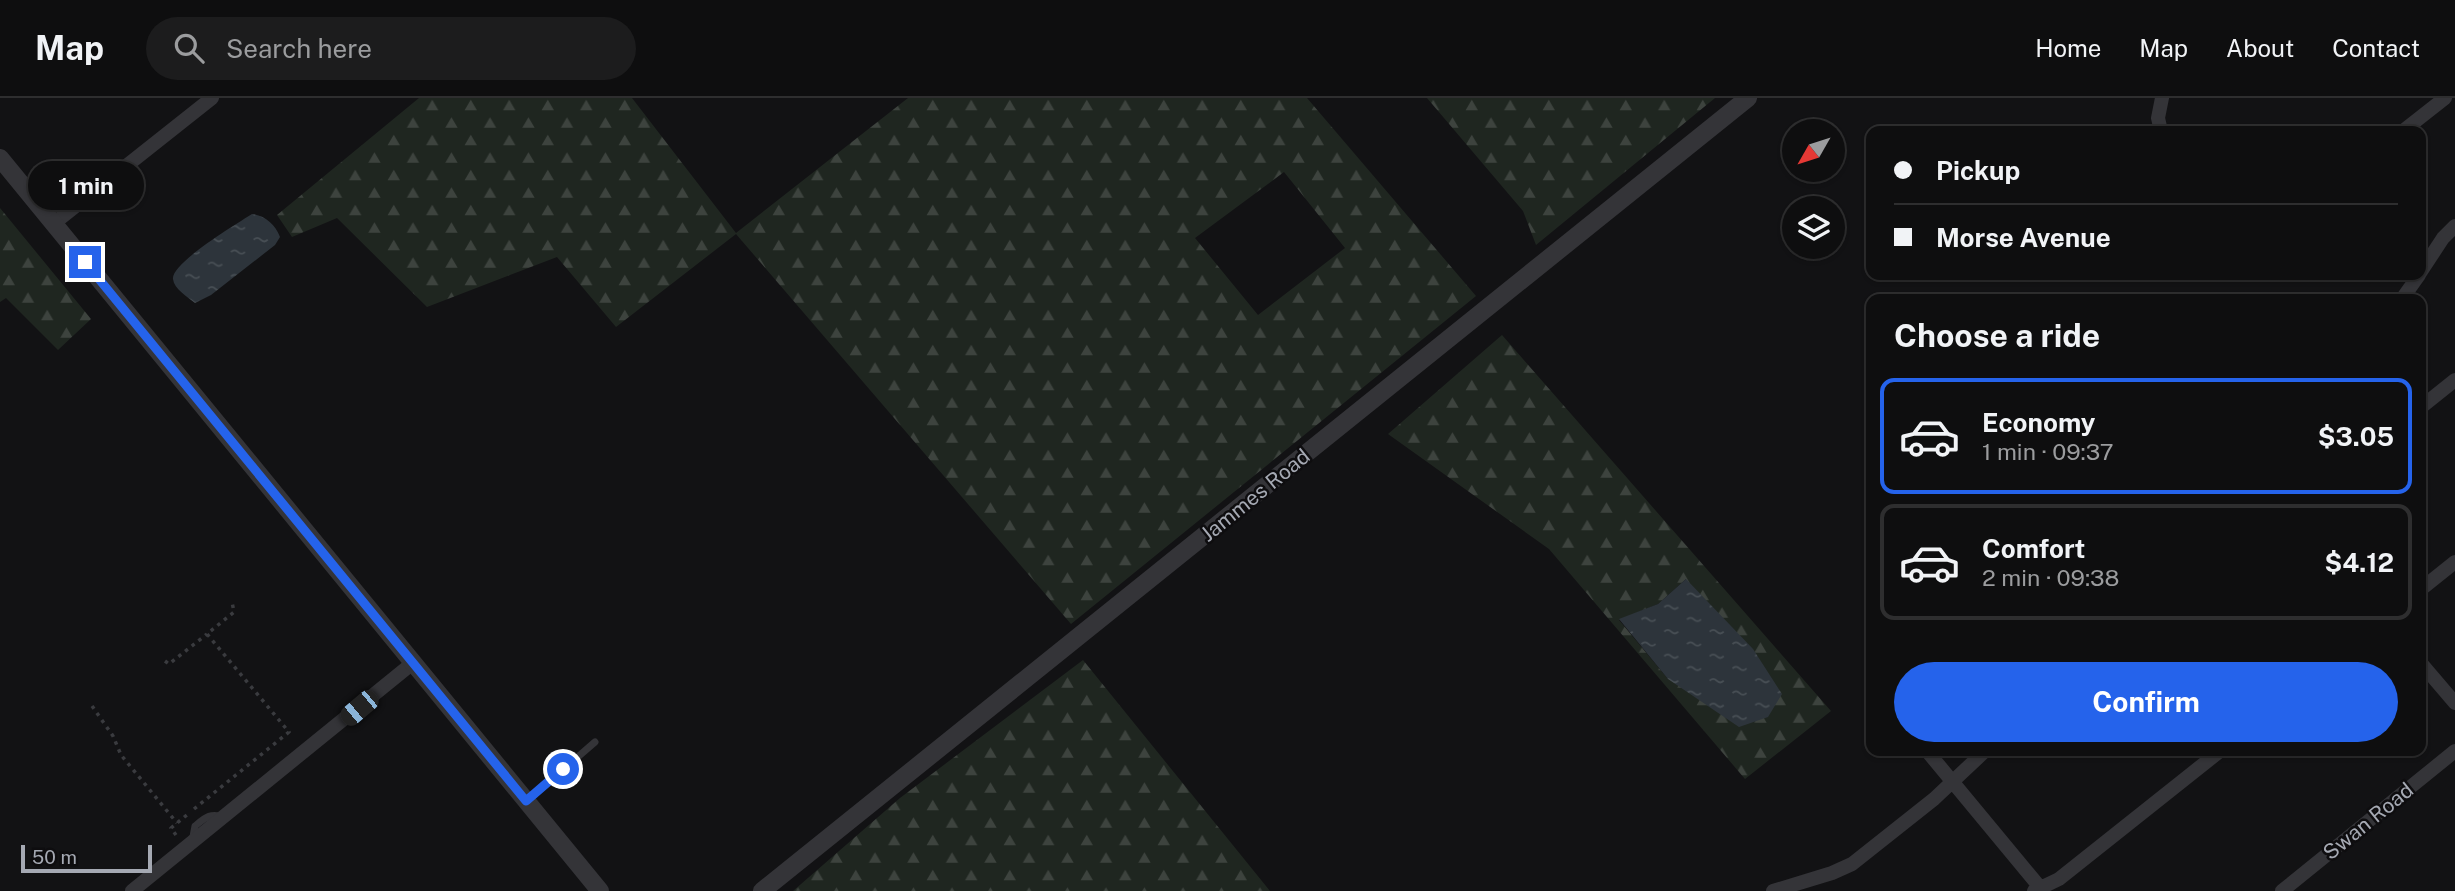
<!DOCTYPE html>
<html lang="en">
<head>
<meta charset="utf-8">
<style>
	body { margin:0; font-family:"Public Sans",sans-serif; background:#1c1c1d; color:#f1f3f6; height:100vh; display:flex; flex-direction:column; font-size:26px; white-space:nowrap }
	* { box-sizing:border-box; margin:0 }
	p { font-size:23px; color:#9b9c9e }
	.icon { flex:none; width:38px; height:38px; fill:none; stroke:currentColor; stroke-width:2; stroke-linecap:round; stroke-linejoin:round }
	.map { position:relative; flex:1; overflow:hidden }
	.panel { position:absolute; left:1866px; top:196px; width:560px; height:462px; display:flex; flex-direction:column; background:#0e0e0f; border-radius:14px; box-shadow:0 2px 5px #0004,0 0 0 2px #2e2e2f }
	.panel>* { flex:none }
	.hud { position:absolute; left:1866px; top:28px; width:560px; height:154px; border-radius:14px; box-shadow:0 2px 5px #0004,0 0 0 2px #2e2e2f; display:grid; align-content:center; height:154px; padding:0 28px; background:#0e0e0f }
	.needle { width:46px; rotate:231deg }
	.controls { position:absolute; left:1782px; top:21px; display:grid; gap:14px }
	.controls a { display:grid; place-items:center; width:63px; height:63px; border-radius:50%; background:#0e0e0f; box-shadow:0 2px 5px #0004,0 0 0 2px #2e2e2f; font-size:35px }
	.scale { position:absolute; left:21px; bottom:18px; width:131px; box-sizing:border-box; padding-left:7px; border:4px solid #a5a9b3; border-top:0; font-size:19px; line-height:24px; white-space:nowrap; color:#a5a9b3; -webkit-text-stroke:5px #0e0d0f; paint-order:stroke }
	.end { position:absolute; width:32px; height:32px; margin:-16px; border:9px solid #2563eb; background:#fff; box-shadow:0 0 0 4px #fff }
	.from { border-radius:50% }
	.bubble { position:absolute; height:49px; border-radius:24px; background:#0e0e0f; box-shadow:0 2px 5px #0004,0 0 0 2px #2e2e2f; font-size:23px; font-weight:700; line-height:49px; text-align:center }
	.car { position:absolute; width:21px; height:42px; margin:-21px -10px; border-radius:9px; box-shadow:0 0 5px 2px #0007; background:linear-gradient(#222 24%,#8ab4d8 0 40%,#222 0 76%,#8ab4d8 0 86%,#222 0) }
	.hud b { display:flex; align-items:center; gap:24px; height:66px; font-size:26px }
	.hud b+b { border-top:2px solid #2e2e2f }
	.hud i { width:18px; height:18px; background:#f1f3f6 }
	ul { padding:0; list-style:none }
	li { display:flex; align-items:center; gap:21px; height:116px; margin:0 14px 10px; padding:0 14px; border:4px solid #2e2e2f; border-radius:14px }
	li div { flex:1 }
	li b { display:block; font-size:26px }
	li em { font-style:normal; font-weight:700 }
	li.active { border-color:#2563eb }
	li>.icon { width:63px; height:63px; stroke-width:1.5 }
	h2 { padding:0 28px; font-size:32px; line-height:84px }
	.primary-button { display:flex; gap:14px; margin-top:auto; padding:14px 28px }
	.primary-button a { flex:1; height:80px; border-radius:42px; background:#2563eb; color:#fff; font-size:28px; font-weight:700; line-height:80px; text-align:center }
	header { display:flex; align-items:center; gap:42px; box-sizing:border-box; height:98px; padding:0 35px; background:#0e0e0f; border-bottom:2px solid #2e2e2f }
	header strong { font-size:33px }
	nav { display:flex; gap:38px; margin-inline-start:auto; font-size:24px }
	.search { width:490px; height:63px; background:#1c1c1d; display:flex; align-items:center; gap:18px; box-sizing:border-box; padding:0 24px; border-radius:38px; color:#9b9c9e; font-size:26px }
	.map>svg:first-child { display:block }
	.forest { fill:url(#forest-firs); fill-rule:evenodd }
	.water { fill:url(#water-ripples) }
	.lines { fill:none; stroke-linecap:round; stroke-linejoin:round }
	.path { stroke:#3a3b3f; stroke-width:3.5; stroke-dasharray:3.5 5; stroke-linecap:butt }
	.service { stroke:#343438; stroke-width:7 }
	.minor { stroke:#343438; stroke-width:14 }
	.tertiary { stroke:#343438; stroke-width:18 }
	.route { stroke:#2563eb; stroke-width:9 }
	.labels { text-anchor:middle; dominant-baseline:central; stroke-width:5; stroke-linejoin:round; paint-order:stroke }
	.street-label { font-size:21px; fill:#a5a9b3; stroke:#0e0d0f }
</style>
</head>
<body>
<header>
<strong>Map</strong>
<div class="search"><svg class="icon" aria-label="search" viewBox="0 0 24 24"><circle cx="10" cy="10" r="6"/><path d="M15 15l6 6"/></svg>Search here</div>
<nav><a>Home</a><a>Map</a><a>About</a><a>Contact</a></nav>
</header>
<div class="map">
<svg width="2455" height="793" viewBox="0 0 2455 793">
	<defs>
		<pattern id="forest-firs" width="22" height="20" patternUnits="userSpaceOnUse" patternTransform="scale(1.75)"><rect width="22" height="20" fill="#1f2620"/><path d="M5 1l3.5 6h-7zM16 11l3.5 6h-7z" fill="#3d433e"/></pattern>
		<pattern id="water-ripples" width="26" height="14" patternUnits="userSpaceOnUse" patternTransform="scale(1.75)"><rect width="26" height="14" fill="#2d343b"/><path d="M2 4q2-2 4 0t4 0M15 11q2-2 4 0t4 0" fill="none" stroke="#484f55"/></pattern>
	</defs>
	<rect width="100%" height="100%" fill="#121214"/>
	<path class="forest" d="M419,0h213l104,135 172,-135h399l169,198 -405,328 -335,-390 -120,93 -59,-70 -130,50 -90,-89 -45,19 -15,-22zM1284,74l61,76 -87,67 -63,-77z
		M1427,0h288l-179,147 -13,-34z
		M0,110l91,111 -33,31 -52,-52 -6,4z
		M1502,237l329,376 -86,68 -196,-230 -161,-115zM1686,481l-18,100 -49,-59 39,-16z
		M1083,562l187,231h-477l107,-93z"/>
	<path class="water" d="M252,116c13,2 23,10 28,23l-5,8 -64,50 -16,8c-7,-6 -21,-14 -22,-24 -2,-16 65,-56 79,-65z
		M1686,481l67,70 29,45 -14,23 -29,10 -71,-48 -49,-60 39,-15z"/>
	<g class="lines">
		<path class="path" d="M165,563l4,3 38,-30
			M92,608l21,30 8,19 56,68
			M194,711l95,-77 -82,-98 27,-22 -2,-10
			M176,737l-5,-7 17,-14"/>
		<path class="service" d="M527,703l68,-59
			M192,744l3,-16c11,-9 15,-13 29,-9"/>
		<path class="minor" d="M2161,33l-3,-13 4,-20
			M2403,33l42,-33
			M53,126l159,-126
			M2420,175l23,-35 12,-12
			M2402,201l17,-24
			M2420,310l35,-28
			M2420,492l35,-28
			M2420,564l35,41
			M1927,653l116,140
			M132,793l282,-229
			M1773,793l59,-18 20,-9 82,-65 51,-48
			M2034,793l25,-12 161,-128
			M2282,793l173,-140"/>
		<path class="tertiary" d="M0,60l600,733
			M762,793l986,-793"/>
	</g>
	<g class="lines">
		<path class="route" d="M85,164l441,539 37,-32"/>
	</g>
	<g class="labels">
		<g class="street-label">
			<text transform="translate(1255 397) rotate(-39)">Jammes Road</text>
			<text transform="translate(2368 723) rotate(-39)">Swan Road</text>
		</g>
	</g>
</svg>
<div class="controls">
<a><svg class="needle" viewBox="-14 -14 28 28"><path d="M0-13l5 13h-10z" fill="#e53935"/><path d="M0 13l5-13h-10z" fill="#9b9c9e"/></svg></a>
<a><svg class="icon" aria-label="layers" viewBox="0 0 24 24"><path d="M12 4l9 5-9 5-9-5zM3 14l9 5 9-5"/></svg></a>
</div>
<div class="scale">50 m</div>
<i class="end from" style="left:563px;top:671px"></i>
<i class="end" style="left:85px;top:164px"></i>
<div class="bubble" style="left:28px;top:63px;width:116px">1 min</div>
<i class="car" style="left:359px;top:610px;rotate:230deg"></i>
<div class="hud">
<b><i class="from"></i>Pickup</b>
<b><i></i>Morse Avenue</b>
</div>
<section class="panel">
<h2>Choose a ride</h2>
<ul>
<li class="active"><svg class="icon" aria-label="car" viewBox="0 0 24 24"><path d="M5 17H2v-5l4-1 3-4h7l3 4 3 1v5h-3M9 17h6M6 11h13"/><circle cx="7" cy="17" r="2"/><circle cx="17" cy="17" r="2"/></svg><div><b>Economy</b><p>1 min · 09:37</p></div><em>$3.05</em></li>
<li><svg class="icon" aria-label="car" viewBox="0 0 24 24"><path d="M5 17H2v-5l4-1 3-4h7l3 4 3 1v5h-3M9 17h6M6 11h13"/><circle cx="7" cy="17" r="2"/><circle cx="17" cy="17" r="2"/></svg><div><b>Comfort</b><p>2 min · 09:38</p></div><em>$4.12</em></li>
</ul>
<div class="primary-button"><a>Confirm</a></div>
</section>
</div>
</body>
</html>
